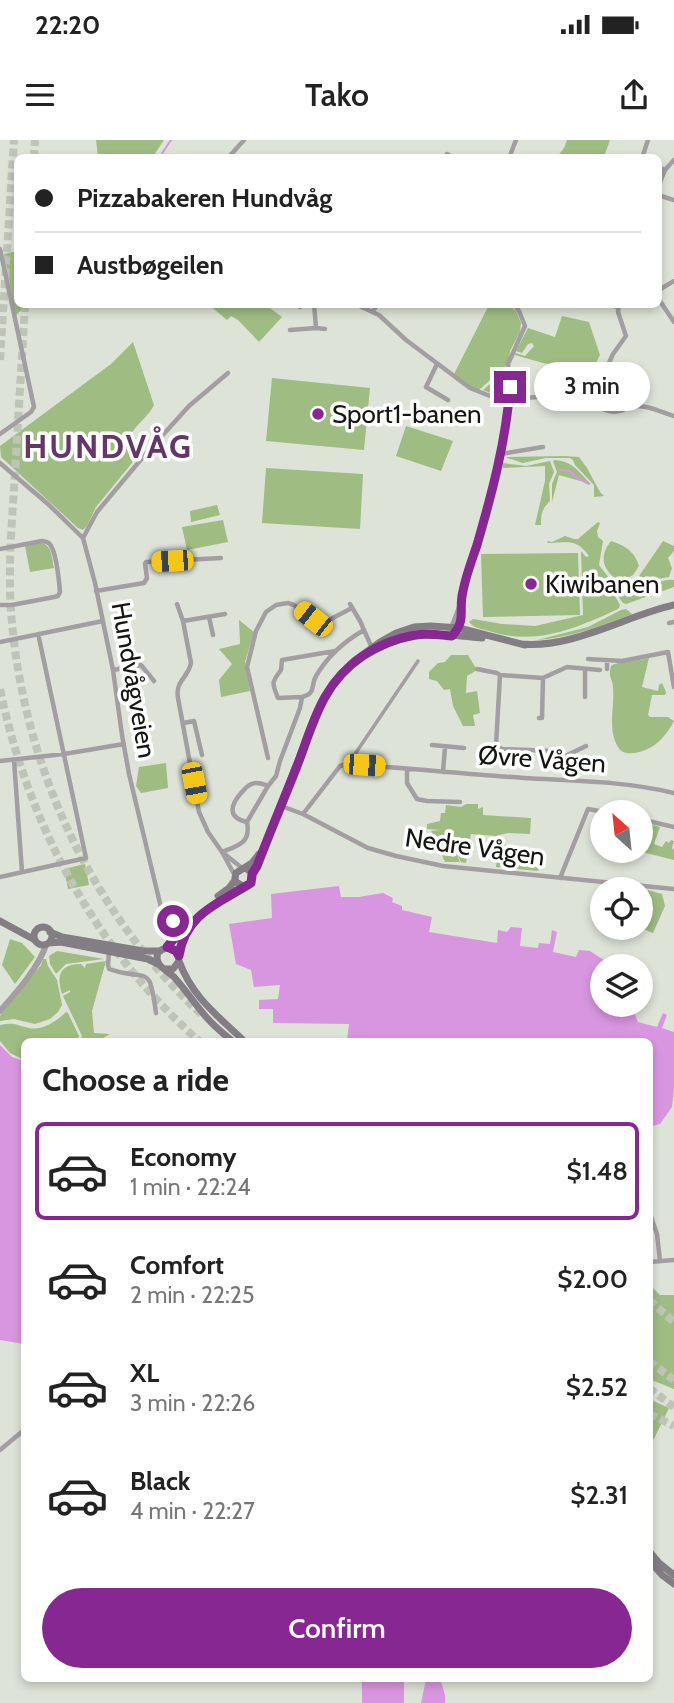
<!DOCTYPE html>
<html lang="en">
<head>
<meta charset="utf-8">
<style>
	body { margin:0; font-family:Cabin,sans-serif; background:#f6f6f6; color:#222; height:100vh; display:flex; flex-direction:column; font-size:26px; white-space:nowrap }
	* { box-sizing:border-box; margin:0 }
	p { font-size:23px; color:#767676 }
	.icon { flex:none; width:38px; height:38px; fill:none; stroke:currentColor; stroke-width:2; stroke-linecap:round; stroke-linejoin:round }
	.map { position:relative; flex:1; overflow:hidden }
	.panel { position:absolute; left:21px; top:898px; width:632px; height:644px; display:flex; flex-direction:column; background:#fff; border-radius:10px; box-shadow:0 4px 10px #0003 }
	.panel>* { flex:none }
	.top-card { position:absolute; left:14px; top:14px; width:648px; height:154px; border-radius:10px; box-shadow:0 4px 10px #0003; display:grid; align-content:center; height:154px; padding:0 21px; background:#fff }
	.needle { width:46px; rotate:333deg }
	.tools { position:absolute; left:590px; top:660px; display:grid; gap:14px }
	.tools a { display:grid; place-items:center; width:63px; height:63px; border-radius:50%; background:#fff; box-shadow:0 4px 10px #0003; font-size:35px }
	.end { position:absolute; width:32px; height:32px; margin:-16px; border:9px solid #872791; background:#fff; box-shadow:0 0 0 4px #fff }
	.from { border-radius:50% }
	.bubble { position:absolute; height:49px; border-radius:24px; background:#fff; box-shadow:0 4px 10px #0003; font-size:23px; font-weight:600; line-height:49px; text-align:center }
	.car { position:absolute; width:21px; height:42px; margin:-21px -10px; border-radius:9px; box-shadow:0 0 5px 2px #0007; background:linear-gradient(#f5c518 24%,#345 0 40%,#f5c518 0 76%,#345 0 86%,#f5c518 0) }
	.top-card b { display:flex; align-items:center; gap:24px; height:66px; font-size:26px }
	.top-card b+b { border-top:2px solid #e0e0e0 }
	.top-card i { width:18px; height:18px; background:#222 }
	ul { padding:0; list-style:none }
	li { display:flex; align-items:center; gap:21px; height:98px; margin:0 14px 10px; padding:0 7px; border:4px solid transparent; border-radius:10px }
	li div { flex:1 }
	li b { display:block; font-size:26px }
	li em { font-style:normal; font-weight:600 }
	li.active { border-color:#872791 }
	li>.icon { width:63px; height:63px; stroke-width:1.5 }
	h2 { padding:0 21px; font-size:32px; line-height:84px }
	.cta { display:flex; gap:14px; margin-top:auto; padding:14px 21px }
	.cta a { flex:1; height:80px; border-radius:42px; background:#872791; color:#fff; font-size:28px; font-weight:600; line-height:80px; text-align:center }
	.status { display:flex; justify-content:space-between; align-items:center; height:49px; padding:0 35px; background:#fff; direction:ltr }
	.status svg { height:19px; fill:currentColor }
	header { display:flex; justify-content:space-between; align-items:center; height:91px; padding:0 21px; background:#fff; font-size:32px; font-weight:600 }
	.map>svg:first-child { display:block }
	.green { fill:#9fbc83 }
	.water { fill:#d996e0 }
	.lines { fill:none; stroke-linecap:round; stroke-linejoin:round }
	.stream { stroke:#d996e0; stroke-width:2 }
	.trunk-tunnel { stroke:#bfc4b9; stroke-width:8; stroke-dasharray:8 4; stroke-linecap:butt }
	.pedestrian { stroke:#a29ea2; stroke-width:3.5 }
	.minor { stroke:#a29ea2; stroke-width:4.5 }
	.tertiary { stroke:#a29ea2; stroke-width:6 }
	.secondary { stroke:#837d84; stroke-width:7 }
	.route { stroke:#872791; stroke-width:9 }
	.poi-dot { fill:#872791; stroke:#fff; stroke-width:2.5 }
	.labels { text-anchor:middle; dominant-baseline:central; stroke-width:7; stroke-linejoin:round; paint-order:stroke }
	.poi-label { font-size:26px; fill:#141612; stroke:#fff; text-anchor:start }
	.street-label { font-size:26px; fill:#141612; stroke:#fff }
	.district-label { font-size:33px; font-weight:bold; letter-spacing:2px; fill:#65366a; stroke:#fff }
</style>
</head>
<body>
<div class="status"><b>22:20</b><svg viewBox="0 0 49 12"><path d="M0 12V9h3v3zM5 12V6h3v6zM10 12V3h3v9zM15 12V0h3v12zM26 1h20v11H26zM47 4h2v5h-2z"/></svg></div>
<header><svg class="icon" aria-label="menu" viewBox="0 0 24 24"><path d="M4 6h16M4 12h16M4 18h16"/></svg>Tako<svg class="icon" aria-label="share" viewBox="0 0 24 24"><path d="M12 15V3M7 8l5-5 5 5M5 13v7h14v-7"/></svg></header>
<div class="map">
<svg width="674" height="1563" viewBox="0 0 674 1563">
	<rect width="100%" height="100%" fill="#dde3d7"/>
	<path class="green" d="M96,0h68l-12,18 -54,-1z
		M567,0h43l-6,17h-47l7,-9z
		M17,111l1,53 9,1 -11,10 -12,-61z
		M209,165h57l16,12 -23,25 -21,-22 -7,-4 -4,4z
		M489,165h20l7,6 5,12 -1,9 -10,19 -2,13 -29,26 -8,-3 -17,-13z
		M562,176l27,6 11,33 -8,16 -49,-8 -28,-8v-2l10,3 9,-10 -2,-3 -4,1 -6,9 -6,-2 12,-23 27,9z
		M133,202l21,63c-7,15 -30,27 -27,45l6,5 -1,8 -36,44 -9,19 -4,4 -5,-2 -77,-71 -1,-11 111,-82z
		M504,232l4,15 -4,8h-9l-12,-5z
		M272,238l98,10 -6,62 -98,-9z
		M406,286l47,15 -12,30 -45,-15z
		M564,316l15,1 8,11 13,24 4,4 -10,1v-12l-19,-20 -2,-5 -3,-2h-24l-23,5 -16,-5v-1z
		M555,320c20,2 23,12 36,24l-32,-9 -7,27v-18l5,-12 -4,-11z
		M550,321l4,11 -5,12 1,17c-8,8 -9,12 -9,24h-6l10,-44v-15l-42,2v-5l23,3z
		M266,328l97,6 -3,55 -98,-6z
		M217,365l3,10 -29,7 -1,-11z
		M223,380l5,22 -41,8 -5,-23z
		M598,382l2,1 -3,8 1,6 5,4 -4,24 13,17 18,15 -3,2 11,-11 7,1 -7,-3 -6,8 -6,-4 9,-8 28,-41 11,5v5l-6,7 4,10 -3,9 -12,2 -10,9c9,-4 16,-9 27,-8v7l-48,17 -3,-1 -6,-8 -2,1 5,9 -1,3 -3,2c-42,19 -80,36 -127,21 -8,-2 -15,-3 -20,-9l4,-3 29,5 33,2 48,-11 -2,-64 5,6 3,-1c-13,-18 -21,-13 -41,-13l-1,-2 5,1 13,-6 9,3h4z
		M611,401c14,4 24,11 28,25l-6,9 -14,7c-16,-13 -21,-24 -8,-41z
		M42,403c10,3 10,15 12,25l-24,4 -5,-26z
		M578,413l2,62 -97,2 -2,-63z
		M626,469l6,5c-31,12 -62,24 -95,26l51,-13 33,-17z
		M239,480l15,12 -9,30 5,29 -29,6 -2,-17 13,-16 -13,-15 21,-5z
		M451,515h17l9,15 -10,6 -1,17 11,-2 3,22 -7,2 2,11h-12l-10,-20 -3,-17 -6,1 -7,-9 -8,-2v-7l9,-9 7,-1z
		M649,518l-7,29 16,4 1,-6 3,-2 4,9 -1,3h-13l-4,20 2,2h18l6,4c-4,8 -10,16 -17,22 -7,7 -32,17 -39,4 -11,-18 -3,-41 -5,-60 -1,-10 -5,-9 -2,-21 6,-5 28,-5 38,-8z
		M166,623l2,25 -27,5 -5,-7 3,-19z
		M466,664h12v5l5,-2v8l48,3 -1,16 -22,-1 -13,3 -24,-2 -5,29 -5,-1 -7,-15 6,15h-15l-14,-31 9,-1 -13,-1v-5l13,-3 1,-8h4l1,-8 15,2z
		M641,681l19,6 -6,17 8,3 4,-6 3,2 2,-3 3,1 -2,7 2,2v10l-36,-9 2,-1z
		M505,700l1,10 20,5 6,-4 11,-1 -5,21 -42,-4 2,-26z
		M85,724l4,21 -21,4 -4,-20z
		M648,750l14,4 3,12 -12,27 -13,-5 12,-30 -6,-3z
		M10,799l12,4 13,14 -20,27 -13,-19z
		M57,811l47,8 -38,5 -10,10 -6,-10 -1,-8z
		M43,819h3l2,7 9,14 5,25 -4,7 -8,7 -15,5 -21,-5 -14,2v-5l41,-51z
		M106,821l-14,50 2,22 16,1 -12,7h-18l2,-5 -19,-40 7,-4v-2l-8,4c-6,-19 -2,-30 19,-30l4,4 1,-4z
		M66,872l2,1 11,23 -2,5h-53v19l-14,-7 -10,-12v-16c15,-3 15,0 29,3 13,3 28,-7 37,-16z
		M649,1144l11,11h14v94l-25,-10z
		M649,1259l20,9 -20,41z"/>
	<path class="water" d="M339,746l2,11h18l24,-4 10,5 -1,4 10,4v4l30,7 -3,15 68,11 1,-13 9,2 4,-5 11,1 -2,18 18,2 1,-5 11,1 2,-14 5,2 -4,20 23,5 3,-7 11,1 23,15h-11v38l29,1 7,17 19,5 6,-14 4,2 -5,13 12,4v56l-2,19 -12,17 -11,3v-86h-298l-4,-2 2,-15 -76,-1v-14h-14v-9l19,-1 2,-14 -26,2 -3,-17 -15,-6 -7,-40 43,-6 -1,-24z
		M0,905l12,12 12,4v283l-24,-4z
		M362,1538h42v25h-42z
		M440,1538l5,17v8h-24l5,-24z"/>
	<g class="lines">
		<path class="stream" d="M159,18l12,-18
			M560,330l10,1 6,6 13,7"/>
		<path class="trunk-tunnel" d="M34,18l1,-18
			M25,164c-3,57 -7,113 -10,170 -3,45 -7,91 -4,137 11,151 78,299 190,403
			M0,220l14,-220
			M0,549c28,135 95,260 199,352
			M649,1160l25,22
			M649,1221l25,19
			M649,1248l25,19
			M649,1274l25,12"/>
		<path class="pedestrian" d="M351,620l67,-99"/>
		<path class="minor" d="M447,14l7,4
			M228,18l16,-18
			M509,18l7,-18
			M642,18l6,-18
			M658,27l7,3 -7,17
			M665,30l9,-10
			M658,55l16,5
			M0,109l34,158 -3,5 -31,22
			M658,153l1,-3 15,-9
			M658,158l16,24
			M355,164l24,11 27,25 64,48 20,8 19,3 43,-3 29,-7 22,-13 14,-3
			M606,164l12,3
			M300,167l4,-3
			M373,171l5,-7
			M316,188l9,1
			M290,190l26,-2 -2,-24
			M437,224l-11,23 22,13
			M603,236l10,-22 13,-18 -8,-24 1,-8
			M581,249c9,10 22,26 38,22 6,-1 9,-5 16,-5 13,-1 26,6 39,10
			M501,314l42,-7
			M0,323l48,41 35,34 12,45 18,87 9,65 7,39 34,142 2,3 10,3 8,6
			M83,398l14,-26 46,-55 46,-51 39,-33
			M0,409l42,-8c5,1 7,1 9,5 6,10 8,34 9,46l-2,4 -4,1 -42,8h-12
			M96,451l48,-8 3,-5 -2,-14 1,-2 75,-4
			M177,464l6,17 8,42c-3,15 -16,18 -13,35l21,114 9,20 14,20c17,-7 29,-9 25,-30l21,-36 8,-10 4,-15 20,-53 2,-11c15,-4 8,-11 14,-21 11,-19 29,-35 48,-46
			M350,464l10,17 12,27
			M209,477l4,18
			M183,481l42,-7
			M669,483l5,-1
			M451,488l10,-26 2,-12 33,-115 14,-80v-16l-2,-15 17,-38 -6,-15 -5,-7
			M458,489l4,-9 -1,-13
			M0,502l103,-21
			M588,519l34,2 46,-9 6,35
			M477,529l20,4 3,2 43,3 24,-11 33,3
			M607,529v-8
			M113,530l28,-5 13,16
			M585,530v27
			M500,535l-4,70 6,4 51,2 6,8
			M302,557l-24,1c-6,-15 -7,-15 3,-28l1,-10 53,-9
			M539,578h3l1,-40
			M183,583l11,-2 8,34
			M432,605l32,3
			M268,618l-21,-91 9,-36 10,-19 10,-7 12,-2 6,2 19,14 6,3h6l27,-14
			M14,620l8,112
			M0,621l64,-7 60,-10
			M407,630v13l10,16 10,2 33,1
			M443,632l2,-25
			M568,639l-9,-20 27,-13
			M281,666l22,8 65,34 28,8 47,10 231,23
			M303,674l37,-48 7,-2c59,4 118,10 177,14 51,3 100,3 150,15
			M640,679l34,8
			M247,682c-21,-5 -16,-18 -5,-30 8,-10 14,-11 26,-6
			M234,734l-12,-22 20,16
			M0,737l86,-19 -47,-220
			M560,738l28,-69 16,3
			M109,812l-1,13 1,4c40,14 40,-8 47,44
			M649,1071l8,23 3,27
			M649,1122l25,-2
			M0,1310l24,-20"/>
		<path class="tertiary" d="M0,871c16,-18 39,-44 46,-66"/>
		<path class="secondary" d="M521,504c51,5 104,-28 153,-39
			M377,507c12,-4 24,-9 37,-11 22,-4 46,0 68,2
			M245,728l5,3 3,6 -2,6 -8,3 -7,-4 -1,-4 1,-5 16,-10 7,-9
			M252,735l5,-9 61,-156 16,-28 21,-22 25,-18 16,-9 18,-6 17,-1 28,2 66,17
			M218,756l11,-8 6,-8
			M0,781l35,19
			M34 796a9 9 0 1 1 18 0a9 9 0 1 1-18 0Z
			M50,792l12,5 81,14h17
			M49,803l12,-1 87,17 10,5
			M167,807l12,-12 11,-16
			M179,815c6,-36 36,-52 64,-69
			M179,821c13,36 39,55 65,80
			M166,829h7l6,-8 -1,-8c-9,-9 -25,-4 -20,9 2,6 11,10 16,15 12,13 22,29 34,42 7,8 16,15 24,22
			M649,1411l10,12 15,12
			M649,1420l13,15 12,9"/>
	</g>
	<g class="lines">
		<path class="route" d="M173,781l10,7 -16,19 9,4 3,5c6,-43 41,-53 72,-73l1,-9 5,-8c13,-34 27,-67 40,-100 9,-23 16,-48 28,-69 19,-34 52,-55 90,-62 12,-2 25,0 37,1 15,-16 6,-26 11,-45 3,-16 9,-31 14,-46 15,-52 29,-104 33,-158"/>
	</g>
	<g class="poi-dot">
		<circle cx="318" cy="274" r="7"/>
		<circle cx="531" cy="444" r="7"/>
	</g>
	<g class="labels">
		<g class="poi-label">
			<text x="332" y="274">Sport1-banen</text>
			<text x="545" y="444">Kiwibanen</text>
		</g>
		<g class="street-label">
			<text transform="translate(134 540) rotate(80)">Hundvågveien</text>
			<text transform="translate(542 619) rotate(4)">Øvre Vågen</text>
			<text transform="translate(475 707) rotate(8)">Nedre Vågen</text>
		</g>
		<g class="district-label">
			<text x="108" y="306">HUNDVÅG</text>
		</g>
	</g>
</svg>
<div class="tools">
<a><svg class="needle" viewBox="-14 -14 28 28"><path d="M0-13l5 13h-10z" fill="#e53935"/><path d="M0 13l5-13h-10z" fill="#767676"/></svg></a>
<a><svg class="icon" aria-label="locate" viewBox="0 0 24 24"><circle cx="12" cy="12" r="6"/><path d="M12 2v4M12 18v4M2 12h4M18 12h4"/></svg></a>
<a><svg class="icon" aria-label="layers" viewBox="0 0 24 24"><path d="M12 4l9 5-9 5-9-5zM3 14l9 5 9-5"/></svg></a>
</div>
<i class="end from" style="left:173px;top:781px"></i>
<i class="end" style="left:510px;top:247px"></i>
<div class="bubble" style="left:534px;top:222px;width:116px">3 min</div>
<i class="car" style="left:172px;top:421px;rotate:267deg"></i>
<i class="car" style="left:313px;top:479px;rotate:308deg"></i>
<i class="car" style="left:364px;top:625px;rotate:94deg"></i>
<i class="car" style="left:194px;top:643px;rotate:169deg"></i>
<div class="top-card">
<b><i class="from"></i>Pizzabakeren Hundvåg</b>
<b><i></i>Austbøgeilen</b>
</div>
<section class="panel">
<h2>Choose a ride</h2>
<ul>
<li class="active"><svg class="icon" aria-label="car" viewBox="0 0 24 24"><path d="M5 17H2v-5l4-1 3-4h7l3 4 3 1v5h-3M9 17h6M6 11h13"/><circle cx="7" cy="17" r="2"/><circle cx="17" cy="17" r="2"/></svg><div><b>Economy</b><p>1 min · 22:24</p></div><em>$1.48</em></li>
<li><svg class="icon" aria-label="car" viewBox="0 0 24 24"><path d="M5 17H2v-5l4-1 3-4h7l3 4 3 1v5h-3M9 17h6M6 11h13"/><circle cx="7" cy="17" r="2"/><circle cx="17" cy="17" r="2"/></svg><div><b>Comfort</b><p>2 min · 22:25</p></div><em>$2.00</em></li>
<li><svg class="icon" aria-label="car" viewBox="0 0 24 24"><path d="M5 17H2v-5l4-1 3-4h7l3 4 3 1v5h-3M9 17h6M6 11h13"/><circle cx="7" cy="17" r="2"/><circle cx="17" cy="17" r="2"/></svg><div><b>XL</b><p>3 min · 22:26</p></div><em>$2.52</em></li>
<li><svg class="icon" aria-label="car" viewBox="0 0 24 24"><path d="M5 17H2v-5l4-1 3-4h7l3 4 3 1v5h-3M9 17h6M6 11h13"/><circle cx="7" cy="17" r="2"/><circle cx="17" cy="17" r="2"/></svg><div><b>Black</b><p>4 min · 22:27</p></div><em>$2.31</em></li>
</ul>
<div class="cta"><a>Confirm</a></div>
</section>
</div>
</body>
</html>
